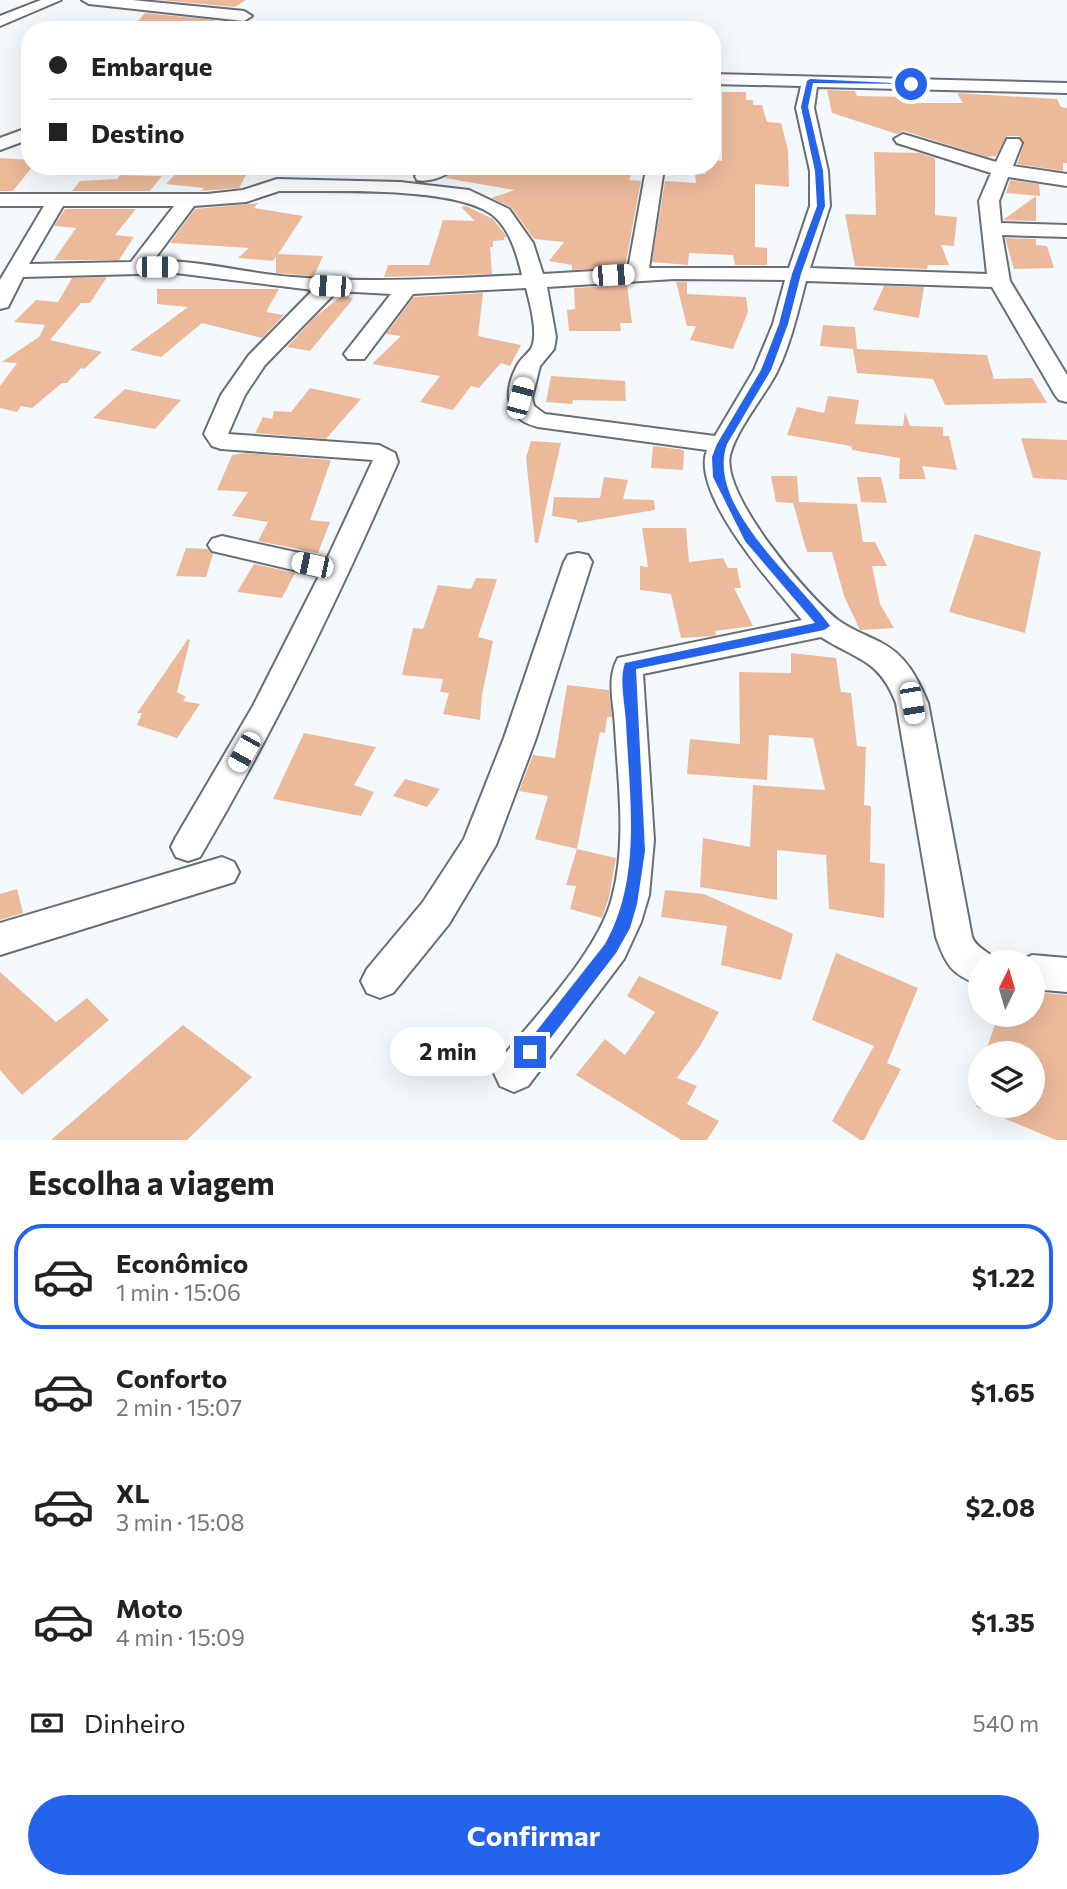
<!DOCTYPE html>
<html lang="pt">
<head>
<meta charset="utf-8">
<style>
	body { margin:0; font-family:Commissioner,sans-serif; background:#f6f6f6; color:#222; height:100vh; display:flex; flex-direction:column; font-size:26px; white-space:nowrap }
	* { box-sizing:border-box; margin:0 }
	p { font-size:23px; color:#767676 }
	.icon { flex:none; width:38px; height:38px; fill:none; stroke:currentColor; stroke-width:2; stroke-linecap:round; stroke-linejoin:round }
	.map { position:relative; height:1140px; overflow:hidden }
	.sheet { display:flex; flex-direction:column; background:#fff; flex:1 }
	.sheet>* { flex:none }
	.top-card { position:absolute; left:21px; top:21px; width:700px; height:154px; border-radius:28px; box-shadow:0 7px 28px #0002; display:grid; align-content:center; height:154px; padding:0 28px; background:#fff }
	.needle { width:46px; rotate:5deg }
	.tools { position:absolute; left:968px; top:950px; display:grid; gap:14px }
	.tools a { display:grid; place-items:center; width:77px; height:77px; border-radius:50%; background:#fff; box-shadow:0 7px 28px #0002; font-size:35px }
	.end { position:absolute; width:32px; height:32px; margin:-16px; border:9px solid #2563eb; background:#fff; box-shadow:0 0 0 4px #fff }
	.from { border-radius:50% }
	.bubble { position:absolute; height:49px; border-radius:24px; background:#fff; box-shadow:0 7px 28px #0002; font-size:23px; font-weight:700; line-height:49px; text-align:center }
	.car { position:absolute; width:21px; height:42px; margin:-21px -10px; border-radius:9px; box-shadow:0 0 5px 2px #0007; background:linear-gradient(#fff 24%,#345 0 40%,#fff 0 76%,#345 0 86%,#fff 0) }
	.top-card b { display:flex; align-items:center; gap:24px; height:66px; font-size:26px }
	.top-card b+b { border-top:2px solid #e0e0e0 }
	.top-card i { width:18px; height:18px; background:#222 }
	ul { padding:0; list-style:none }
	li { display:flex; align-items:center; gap:21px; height:105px; margin:0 14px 10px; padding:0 14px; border:4px solid transparent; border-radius:28px }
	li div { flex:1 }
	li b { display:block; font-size:26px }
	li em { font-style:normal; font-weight:700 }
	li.active { border-color:#2563eb }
	li>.icon { width:63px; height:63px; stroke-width:1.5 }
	h2 { padding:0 28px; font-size:32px; line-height:84px }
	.pay { display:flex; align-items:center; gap:18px; height:77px; padding:0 28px; font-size:26px }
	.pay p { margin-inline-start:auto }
	.button { display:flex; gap:14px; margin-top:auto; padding:14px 28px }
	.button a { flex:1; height:80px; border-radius:42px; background:#2563eb; color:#fff; font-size:28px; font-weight:700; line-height:80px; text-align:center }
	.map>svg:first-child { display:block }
	.building { fill:#ecba9b }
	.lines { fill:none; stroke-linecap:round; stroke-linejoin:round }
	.minor-casing { stroke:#676e75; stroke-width:4 }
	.minor { fill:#fff; fill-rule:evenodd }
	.route { fill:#2563eb }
</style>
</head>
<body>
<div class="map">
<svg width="1067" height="1140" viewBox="0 0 1067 1140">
	<rect width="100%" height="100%" fill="#f4f9fe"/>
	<path class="building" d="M159,0h87l-11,7z
		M145,13l70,7 -8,8 -6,2h-43l-24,-5z
		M827,90l28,1 2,5 53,1 1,6h52l-6,-10 100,6 4,8 6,1v55h-4v8l-46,-7 7,-20 -5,-8h-12l-11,20 -9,1 -83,-26 -7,3 -65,-21z
		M722,92h24v8h7v5h9l5,17 14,1 7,27 1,37 -34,-3v63l12,1v17h-32l-2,-10 -44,-2 -1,12 -36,-3 13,-81 31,2 -1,-10 10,1 2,-8h5v-6l10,1z
		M874,152l46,1 15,5v57l22,2 -3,29 -13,-1 8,20h-21l-1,4 -72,-3 -10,-52 31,1z
		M0,158l30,2v6h3l-20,25h-13z
		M183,166h68l-12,22 -38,3 3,-3 -38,-4z
		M460,166h99l32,4 2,-4h41l-5,14 12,1 -16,86 -53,3v-5l-23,-4 15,-19 -30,-3 -23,-32 -20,-9 24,-8 -70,-12z
		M120,175l42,1 -12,15h-78l8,-10 37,-2z
		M1010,180l29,4 1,12 -34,-3z
		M1036,196v25l-33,-1z
		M258,203l-4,5 49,8 -25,38 45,2 -9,20 -38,-3v-17l-3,5 -35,-3 11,-10 -79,-5 25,-34z
		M466,206l27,13 14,18h-3v3l-11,1v6h-3l2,27 -108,3 4,-12h41l14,-45 32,1 -14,-14z
		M65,209h71l-21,26 19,2 -15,23h-65l22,-32 -22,-2z
		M1005,238l31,1v6l11,1 7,22 -40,1z
		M107,277l-17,26h-9l-31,37 52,12 -18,17 -3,-1 -14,15h-5l-30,25 -11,-2 -4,6 -17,-4v-22l17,-23 -15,-1 37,-25 6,-12 -31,-3 22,-22 22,2 14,-24z
		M676,282h11v12l59,3 2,15 -15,37 -43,-9 6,-14h-9z
		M627,285l5,38h-12l1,8h-52l-2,-21 8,-1 -1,-21z
		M884,286l40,1 -5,31 -46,-8z
		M157,289h122l-13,23 18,3 -22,23 -60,-15 -41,34 -31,-7 58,-43 -31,-3z
		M483,293l-5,43 43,9 -11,21 -9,-3 -22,25 -8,-2 -18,24 -33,-8 20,-26 -68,-12 29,-28 -15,-2 28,-37z
		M344,294l9,5 -43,52 -23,-4 28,-30z
		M823,325l32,2 2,22 130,6 7,24 38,-1 15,25 -102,2 -12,-26 -76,-6 -4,-24 -33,-3z
		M551,376l74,5 1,20 -53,-1 -1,4 -26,-2z
		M310,388l51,11 -35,40 -71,-6 8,-16 9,2 2,-8 17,1z
		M125,389l19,4 37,7 -26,29 -62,-11z
		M828,396l31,4 -4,24 48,2 2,-14 5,14 33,1v9h6l8,34 -35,-4 4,13h-27l1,-21 -48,-8 -1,-4 -64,-11 10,-28 27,6z
		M1021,438l46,2v40l-34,-2z
		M531,441l30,2 -23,100h-3l-9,-85z
		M653,446l31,4 -1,20 -32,-2z
		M245,453l86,7 -21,60 20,2 -12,31 -60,-12 10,-19 -36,-6 16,-24 -31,-2 15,-35z
		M771,476h26l2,26 58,2 6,38h12l12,24h-15l8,38 14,24 -34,2 -16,-34 -12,-44h-25l-14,-49 -17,-1z
		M604,477l24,3 -5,19 31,1 1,10 -78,13v-3l-25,-4 2,-19 46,1z
		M857,477h24l6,26 -26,-1z
		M642,528h44l3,34 34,-4 5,10h9l4,20h-7l19,38 -38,5 1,4 -4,1 -31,2 -10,-44 -31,-4v-24l8,1z
		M975,534l66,18 -16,81 -76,-21z
		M186,548l22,1 5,5 -7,23 -30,-1z
		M254,564l41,9 -13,25 -45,-6z
		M476,578l21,1 -19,58 15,4 -11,54 -2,25 -37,-6 6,-21 -9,-1 3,-13 -41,-4 11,-47 10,1 15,-44 33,4z
		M188,639l2,1 -13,52 9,5 -3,4 17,3 -23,34 -40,-13 5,-12h-5z
		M791,653l45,5 5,34 10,1 6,53 9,1 -2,58 7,1 -1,56 15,2 -1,54 -55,-9 -3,-54 -49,-5v50l-77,-13 3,-49 47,9 3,-62 72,5 -12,-52 -44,-3 -2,45 -80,-6 3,-35 50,5 -1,-72 52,1z
		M567,685l42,5 3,27h-5l-2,16 -5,-1 -23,117 -42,-10 13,-43 -29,-5 14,-36 22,3z
		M304,733l72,14 -22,38 20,7 -13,24 -88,-17z
		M405,779l35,10 -13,18 -34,-11z
		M577,849l39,9 -7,39 -7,21 -32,-9 6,-23 -10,-1z
		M17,889l6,24 -23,7v-26z
		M665,890l39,4 89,40 -12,46 -60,-15 6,-39 -66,-9z
		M836,953l82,35 -31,75 14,6 -37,71h-4l-28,-19 42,-75 -62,-26z
		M0,972l56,50 31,-24 22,22 -87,75 -22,-25z
		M639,976l80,36 -19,34 -23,32 20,8 -10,18 32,17 -12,19h-26l-105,-65 29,-36 20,16 30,-43 -28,-16z
		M1032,992l35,3v145h-11l-81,-34h57v-52h-47l13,-39h34z
		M183,1025l69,52 -65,63h-136z"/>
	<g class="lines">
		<g class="minor-casing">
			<path id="minor" d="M41,0h20l-61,26v-10z
				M82,0h50l112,11 8,5 -8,5 -155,-17z
				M712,74l355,9v10l-250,-6 -3,21 14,63 2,35 -20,62 177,6 -8,-73 12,-28 -94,-30 -3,-4 9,-5 93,28 11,-23h12l3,4 -9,23 54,8v12l-59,-9 -9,24 2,22 66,2v12l-65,-2 8,46 57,94v27l-8,-2 -4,-5 -63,-108 -186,-6c-8,30 -15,62 -29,91 -13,25 -40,56 -47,83 -9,40 77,141 108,165 12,9 28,15 42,22 26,13 37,35 48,61l44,234c5,13 19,14 24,25h-16v23c-29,-11 -34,-20 -44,-48l-40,-234c-17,-44 -39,-43 -75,-66l-178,37 11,166 -5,55 -8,27 -17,37 -96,127 -14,6 -14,-6 -6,-13 6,-13c36,-45 98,-108 112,-162 15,-55 6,-116 3,-171 -1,-23 -9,-48 3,-69l184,-38c-28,-33 -112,-126 -95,-170l-169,-23c-34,-8 -35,-36 -20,-63 4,-7 11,-11 14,-17 6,-15 -2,-44 -6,-59l-113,6 -49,65h-16l-4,-5 47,-60 -54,-3 -72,74 -20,30 -17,39 151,11 16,8 3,9c-59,136 -123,267 -198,395l-12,4 -12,-4 -5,-10 5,-10 77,-131 66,-130 -107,-25 -4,-6 4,-6 10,-3 105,23 46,-99 -152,-11 -9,-3 -8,-12 17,-39 28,-40 64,-65 -137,-17 -153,4 -15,30 -8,2v-29l44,-74h-44v-12h207l36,-4 34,-11 123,3 69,8 40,19 24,34 10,31 85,-5 17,-94 6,-9h18l-6,9 -14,93h140l21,-62v-35l-14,-63 5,-22 -89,-2zM279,191c49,1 181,-6 216,26 16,15 22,38 27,58 -77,4 -153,8 -230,2 -47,-4 -92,-17 -139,-16l41,-55 52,-4zM63,206h111l-43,56 -102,2zM674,279l111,1 -12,44 -19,46 -39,66 -170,-22 -11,-8 -2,-8 8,-32 14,-17 2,-12 -9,-50z
				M30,127v12l-30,11v-12z
				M431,166h26c-8,9 -27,17 -40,14l-2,-4z
				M578,553l10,2 4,7 -56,176 -40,107 -47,79 -56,69 -13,5 -13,-5 -6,-12 6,-12 56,-67 41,-63 40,-101 60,-176 4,-7z
				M222,857l12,5 5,10 -5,10 -234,73v-32z
				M1032,955l35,3v34l-35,-3v-27h-14z"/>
		</g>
		<use href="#minor" class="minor"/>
	</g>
	<path class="route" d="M810,79l104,5 -101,-1 -5,24 15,64 2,35 -24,68 -13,50 -17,46 -44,74c-22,62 71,136 103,182l-6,4 -188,39 9,182 -8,53 -7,24 -14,25 -80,104 -6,3 -6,-3 -2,-5 2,-5 81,-103c38,-67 24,-149 21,-222 -1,-18 -7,-43 -1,-59l190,-40 -70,-82 -32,-64 -1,-20 5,-13 44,-74 18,-46 13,-50 25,-68 -2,-35 -14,-64 6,-26z"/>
</svg>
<div class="tools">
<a><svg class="needle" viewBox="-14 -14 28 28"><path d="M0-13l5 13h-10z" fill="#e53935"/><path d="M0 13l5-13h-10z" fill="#767676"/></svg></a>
<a><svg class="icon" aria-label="layers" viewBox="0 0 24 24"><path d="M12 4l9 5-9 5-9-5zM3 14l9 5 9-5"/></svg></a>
</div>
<i class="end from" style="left:911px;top:84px"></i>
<i class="end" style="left:530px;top:1052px"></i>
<div class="bubble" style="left:390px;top:1027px;width:116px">2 min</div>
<i class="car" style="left:157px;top:267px;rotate:90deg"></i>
<i class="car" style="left:613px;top:275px;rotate:87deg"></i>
<i class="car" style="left:330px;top:286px;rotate:273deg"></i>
<i class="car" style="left:520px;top:398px;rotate:15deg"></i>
<i class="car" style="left:312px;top:565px;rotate:282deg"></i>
<i class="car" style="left:912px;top:703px;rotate:170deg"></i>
<i class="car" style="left:244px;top:752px;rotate:209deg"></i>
<div class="top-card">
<b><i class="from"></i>Embarque</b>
<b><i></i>Destino</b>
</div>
</div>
<section class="sheet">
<h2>Escolha a viagem</h2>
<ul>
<li class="active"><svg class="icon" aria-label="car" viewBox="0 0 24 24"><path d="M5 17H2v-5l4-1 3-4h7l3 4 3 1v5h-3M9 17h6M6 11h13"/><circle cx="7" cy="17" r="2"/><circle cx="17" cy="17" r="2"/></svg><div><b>Econômico</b><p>1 min · 15:06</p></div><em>$1.22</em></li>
<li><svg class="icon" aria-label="car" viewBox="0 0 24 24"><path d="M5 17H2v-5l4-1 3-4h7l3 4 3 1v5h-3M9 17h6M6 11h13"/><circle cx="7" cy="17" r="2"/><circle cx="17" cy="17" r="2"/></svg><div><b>Conforto</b><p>2 min · 15:07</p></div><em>$1.65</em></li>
<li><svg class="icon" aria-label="car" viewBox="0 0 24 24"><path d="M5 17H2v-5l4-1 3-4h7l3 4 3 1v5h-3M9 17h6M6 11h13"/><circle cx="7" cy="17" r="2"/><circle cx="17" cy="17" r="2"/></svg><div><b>XL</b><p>3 min · 15:08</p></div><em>$2.08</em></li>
<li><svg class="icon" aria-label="car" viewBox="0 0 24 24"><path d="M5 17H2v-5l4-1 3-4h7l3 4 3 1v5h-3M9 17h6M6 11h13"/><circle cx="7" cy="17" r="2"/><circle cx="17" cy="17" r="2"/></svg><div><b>Moto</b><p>4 min · 15:09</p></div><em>$1.35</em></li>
</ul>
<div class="pay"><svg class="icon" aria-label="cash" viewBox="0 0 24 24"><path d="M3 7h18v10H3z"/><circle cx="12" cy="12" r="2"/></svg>Dinheiro<p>540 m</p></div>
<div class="button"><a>Confirmar</a></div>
</section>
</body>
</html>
